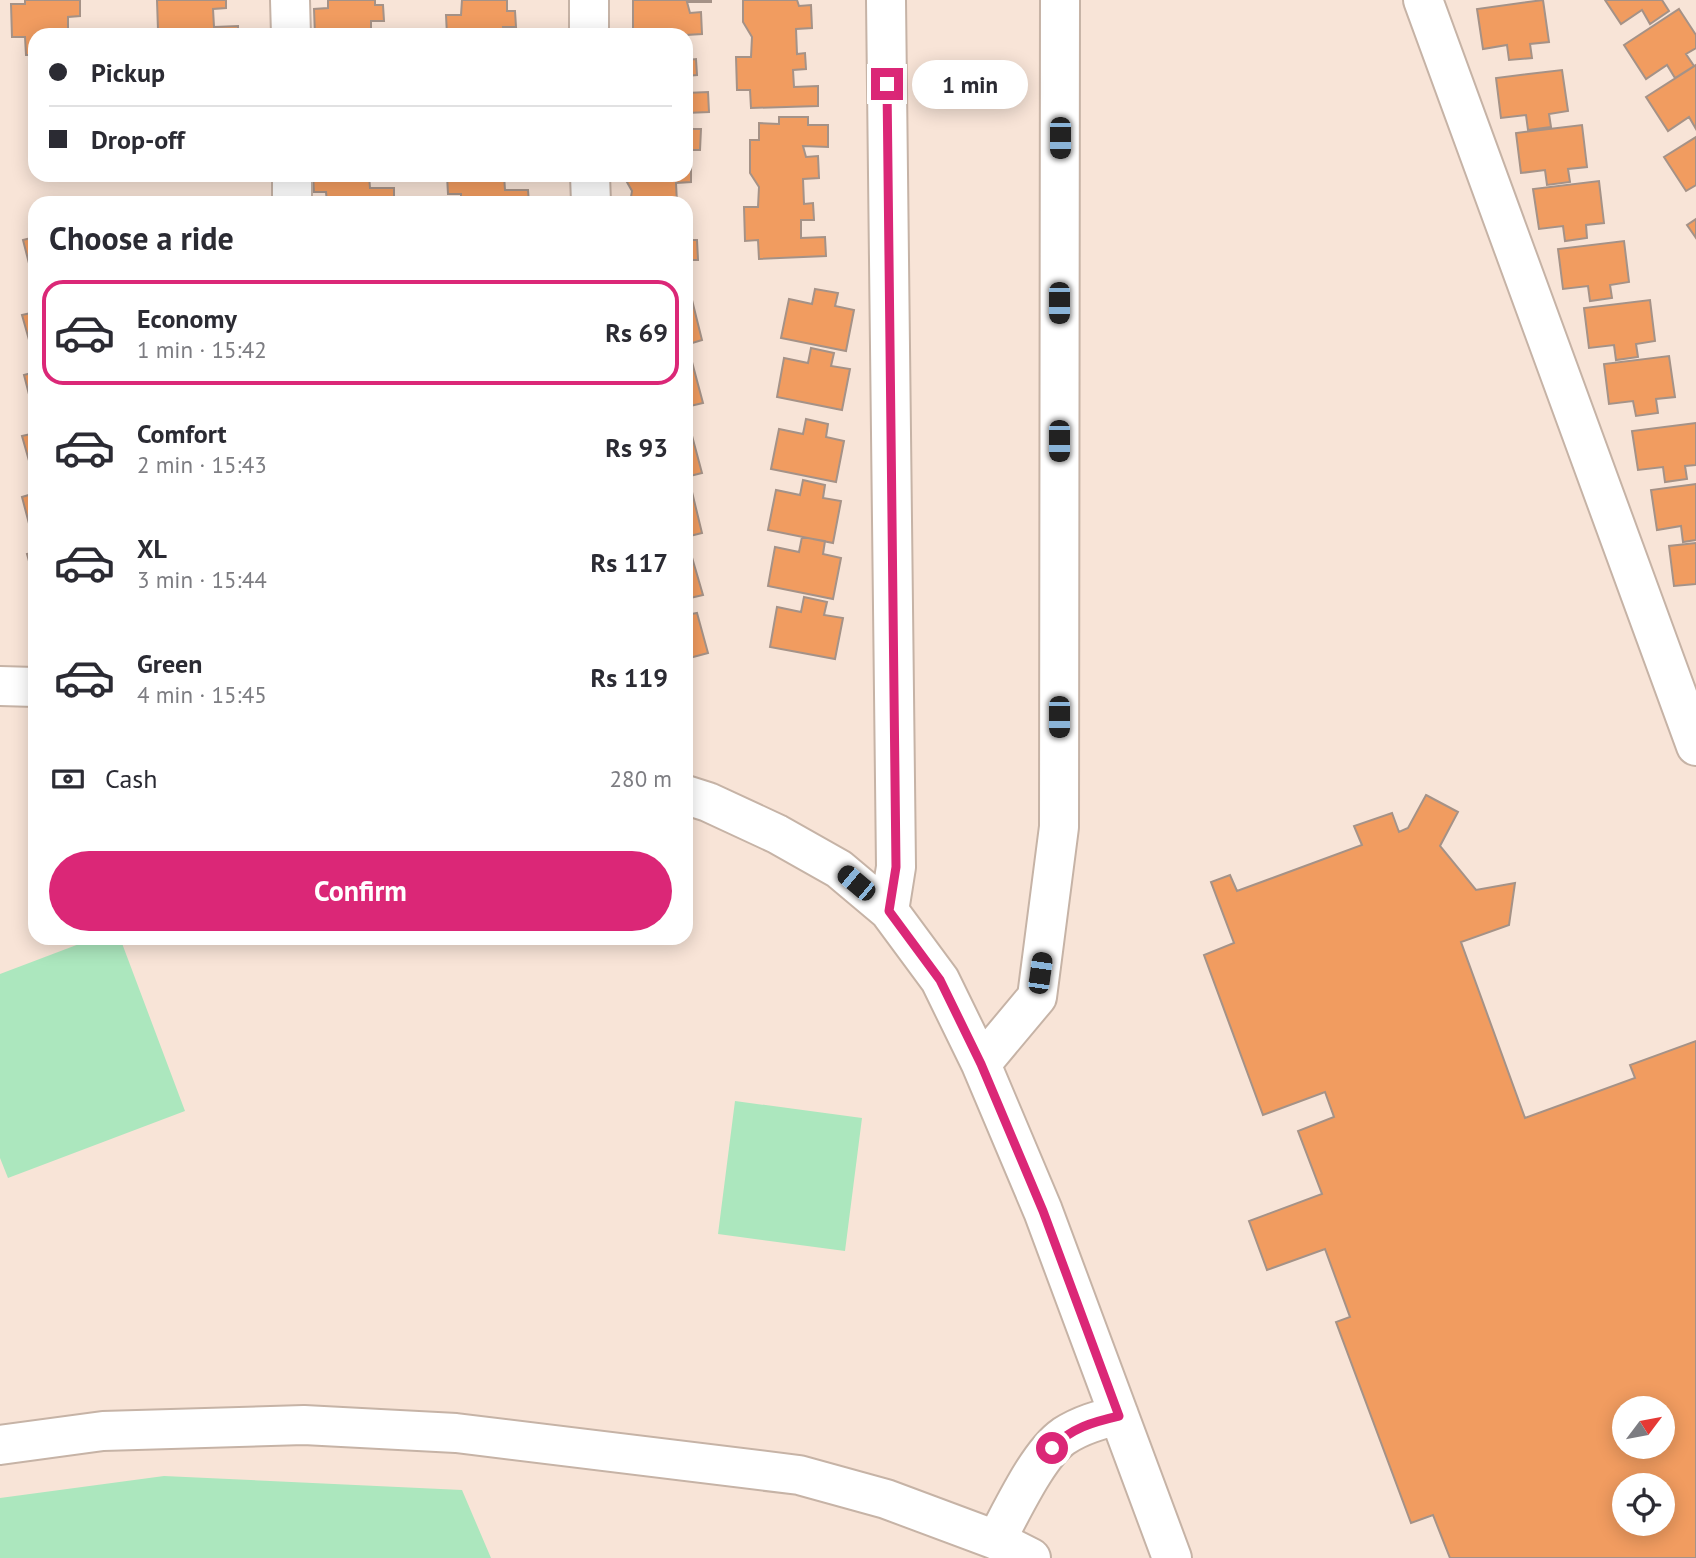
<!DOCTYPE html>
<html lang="en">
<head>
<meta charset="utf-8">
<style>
	body { margin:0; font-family:"PT Sans",sans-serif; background:#f7f7f7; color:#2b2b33; height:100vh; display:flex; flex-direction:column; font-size:26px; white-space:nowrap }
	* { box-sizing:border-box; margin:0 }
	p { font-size:23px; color:#7c7c81 }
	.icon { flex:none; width:38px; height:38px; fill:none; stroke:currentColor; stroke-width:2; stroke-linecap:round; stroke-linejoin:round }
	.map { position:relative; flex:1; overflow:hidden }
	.panel { position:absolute; left:28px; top:196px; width:665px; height:749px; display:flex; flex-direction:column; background:#fff; border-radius:21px; box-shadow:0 4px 18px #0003 }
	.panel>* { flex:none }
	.banner { position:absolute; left:28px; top:28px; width:665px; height:154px; border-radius:21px; box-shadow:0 4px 18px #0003; display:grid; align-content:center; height:154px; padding:0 21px; background:#fff }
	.needle { width:46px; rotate:58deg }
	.buttons { position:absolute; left:1612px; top:1396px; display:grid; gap:14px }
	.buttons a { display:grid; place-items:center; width:63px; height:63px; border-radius:50%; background:#fff; box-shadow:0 4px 18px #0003; font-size:35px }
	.end { position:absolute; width:32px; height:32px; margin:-16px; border:9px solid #db2777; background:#fff; box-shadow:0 0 0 4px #fff }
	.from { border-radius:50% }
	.bubble { position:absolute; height:49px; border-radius:24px; background:#fff; box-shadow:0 4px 18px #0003; font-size:23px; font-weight:700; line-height:49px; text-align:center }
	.car { position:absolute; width:21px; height:42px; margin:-21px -10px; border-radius:9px; box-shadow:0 0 5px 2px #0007; background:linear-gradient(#222 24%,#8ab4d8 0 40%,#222 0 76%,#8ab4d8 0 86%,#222 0) }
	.banner b { display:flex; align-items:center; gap:24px; height:66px; font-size:26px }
	.banner b+b { border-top:2px solid #e1e1e2 }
	.banner i { width:18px; height:18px; background:#2b2b33 }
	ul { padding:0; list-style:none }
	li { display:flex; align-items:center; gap:21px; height:105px; margin:0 14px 10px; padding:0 7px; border:4px solid transparent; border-radius:21px }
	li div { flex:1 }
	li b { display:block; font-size:26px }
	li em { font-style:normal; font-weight:700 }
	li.active { border-color:#db2777 }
	li>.icon { width:63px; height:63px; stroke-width:1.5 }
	h2 { padding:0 21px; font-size:32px; line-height:84px }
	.pay { display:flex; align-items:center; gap:18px; height:77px; padding:0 21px; font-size:26px }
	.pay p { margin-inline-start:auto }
	.cta { display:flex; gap:14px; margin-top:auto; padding:14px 21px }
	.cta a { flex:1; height:80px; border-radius:42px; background:#db2777; color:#fff; font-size:28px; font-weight:700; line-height:80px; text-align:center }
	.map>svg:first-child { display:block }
	.green { fill:#ace7be }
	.building { fill:#f19c60; stroke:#a59287; stroke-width:2; fill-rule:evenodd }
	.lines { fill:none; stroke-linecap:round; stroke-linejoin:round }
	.minor-casing { stroke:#c6b3a6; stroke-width:42 }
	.minor { stroke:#fff; stroke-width:38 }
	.route { stroke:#db2777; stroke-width:9 }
</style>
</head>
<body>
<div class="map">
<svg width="1696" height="1558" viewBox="0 0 1696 1558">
	<rect width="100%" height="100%" fill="#f8e4d7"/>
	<path class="green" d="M95,938h25l65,173 -177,67 -8,-20v-184z
		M735,1101l127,17 -17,133 -127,-17z
		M164,1476l298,14 29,68h-491v-60z"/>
	<path class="building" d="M25,0h55v16l-12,1v17l24,-1v2h-57v20h-9l-1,-18h-13l-1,-33h14z
		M157,0h69v8l-13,1 1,18 24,-1v9h-67v-6l-13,1z
		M328,0h47v5h8l1,16h-13v14h-56l-1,-26 14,-1z
		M462,0h45v11h8l1,16h-13l1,8h-57l-1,-20h15z
		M633,0h78v2h-24l3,11 11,-1 1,22 -16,1 1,25 9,-1 1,16 -11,1v-41h-49l-4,-6z
		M743,0h54l2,6 12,-1 1,23 -16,1 1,25 8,-1 1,16 -13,1 1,17 24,-1v20l-67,2 -1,-18h-13l-1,-33h15l1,-20 -9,-15z
		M1543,0l6,42 -19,2 2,14 -23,2 -2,-15 -24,4 -6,-40z
		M1605,0h57l7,11 -19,13 -8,-14 -21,14z
		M1679,9l17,26v13l-10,6 8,12 -19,12 -8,-13 -21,14 -22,-34z
		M1696,65v64l-7,-12 -21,14 -22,-34z
		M1562,70l6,41 -19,3 2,13 -23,3 -2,-15 -25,3 -5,-40z
		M708,92l1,20 -23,1v-20z
		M779,117h29v8h20v22l-25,-1 3,11 12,-1 1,22 -16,1 1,25 9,-1 1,17h-13v18l24,-1 1,19 -67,3 -1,-19 -13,1 -1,-34h14l1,-20 -9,-14v-33h9v-17l20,1z
		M1582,125l5,42 -19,2 2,13 -23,3 -2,-15 -24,3 -5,-40z
		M686,129h15l-1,21h-14z
		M1696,137v48l-10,6 -22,-34z
		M686,160h5v22l-15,1 1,20h-47l2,-12 -9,-16h63z
		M313,175h56l1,13h24v15h-67l-1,-11h-12z
		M447,175h57l1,15h23l1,13h-68v-9h-13z
		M1599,181l5,42 -18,2 1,13 -22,3 -2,-15 -24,3 -6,-40z
		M1696,219v19l-9,-13z
		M35,237v42h-2l-10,-39z
		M686,240h11l1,20h-12z
		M1624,241l5,41 -19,3 2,13 -22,3 -2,-15 -25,3 -5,-40z
		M815,289l23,4 -3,13 19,4 -8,41 -65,-13 8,-39 23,5z
		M692,300l10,40 -16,5v-44z
		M1650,300l5,41 -19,3 2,13 -22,3 -2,-15 -25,3 -5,-40z
		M35,312v41l-2,1 -11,-39z
		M811,348l23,5 -3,13 19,3 -8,41 -65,-13 7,-39 24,5z
		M1669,356l6,41 -19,2 2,14 -22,3 -3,-15 -24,3 -5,-40z
		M692,362l11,41 -17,4v-43z
		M35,372v42h-1l-10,-39z
		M806,419l22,5 -2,13 18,4 -8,41 -65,-13 8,-40 24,5z
		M1696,423v42l-11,1 2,13 -22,3 -2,-15 -25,3 -6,-39z
		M691,432l11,41 -16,4v-43z
		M35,433v42h-2l-11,-39z
		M803,480l22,5 -2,13 18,3 -8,42 -65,-13 8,-40 24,5z
		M1696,484v56l-13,2 -2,-16 -24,4 -6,-40z
		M692,492l10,41 -16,4v-44z
		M35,493v42h-3l-10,-38z
		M802,537l23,4 -2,13 18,4 -8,41 -65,-13 7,-39 24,5z
		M1696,543v41l-22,2 -5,-40z
		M35,552v31l-8,-29z
		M691,554l12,41 -17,4v-44z
		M804,597l23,5 -3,13 19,3 -8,41 -65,-12 7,-40 24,5z
		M697,613l11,40 -22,6v-44z
		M1426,795l32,17 -18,34 36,44 39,-7 -6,42 -48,17 64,176 110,-40 -5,-13 66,-24v517h-246l-17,-43 -22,8 -75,-201 14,-5 -25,-68 -58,21 -18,-49 73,-27 -24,-63 36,-14 -9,-25 -62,23 -59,-160 30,-12 -23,-61 19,-7 7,16 125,-46 -8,-19 38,-13 7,19 9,-4zM1624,1409h38v38h-38zM1624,1486h38v38h-38z"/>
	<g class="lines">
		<g class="minor-casing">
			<path id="minor" d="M290,0l1,35
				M589,0v35
				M886,0l10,867 -7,44
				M1423,0l273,746
				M292,175v28
				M590,175l1,28
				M0,686l35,1
				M686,795l22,7 69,32 62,35 50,42 51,69 41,84 62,147 129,347
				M981,1064l56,-67 22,-170 1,-827
				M0,1445l103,-14 201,-6 152,8 343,42 87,24 110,41 35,18
				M996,1540c16,-29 42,-86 68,-104 17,-11 35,-16 55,-21"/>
		</g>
		<use href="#minor" class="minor"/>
	</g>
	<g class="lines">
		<path class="route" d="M887,84l9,783 -7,44 51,69 41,84 62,147 76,205c-26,6 -48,12 -67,32"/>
	</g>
</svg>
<div class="buttons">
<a><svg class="needle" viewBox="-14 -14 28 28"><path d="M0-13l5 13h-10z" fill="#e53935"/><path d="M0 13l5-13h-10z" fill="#7c7c81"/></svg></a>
<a><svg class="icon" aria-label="locate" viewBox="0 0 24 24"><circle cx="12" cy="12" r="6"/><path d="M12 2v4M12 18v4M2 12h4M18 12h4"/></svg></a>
</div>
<i class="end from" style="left:1052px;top:1448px"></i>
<i class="end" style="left:887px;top:84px"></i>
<div class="bubble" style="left:912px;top:60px;width:116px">1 min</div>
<i class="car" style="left:1060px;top:138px;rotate:180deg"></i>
<i class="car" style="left:1059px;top:303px;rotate:180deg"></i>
<i class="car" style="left:1059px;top:441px;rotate:180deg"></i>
<i class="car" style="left:1059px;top:717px;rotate:180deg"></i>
<i class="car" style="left:856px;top:883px;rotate:310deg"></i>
<i class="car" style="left:1040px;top:973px;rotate:8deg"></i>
<div class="banner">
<b><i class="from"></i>Pickup</b>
<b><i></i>Drop-off</b>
</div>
<section class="panel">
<h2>Choose a ride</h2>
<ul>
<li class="active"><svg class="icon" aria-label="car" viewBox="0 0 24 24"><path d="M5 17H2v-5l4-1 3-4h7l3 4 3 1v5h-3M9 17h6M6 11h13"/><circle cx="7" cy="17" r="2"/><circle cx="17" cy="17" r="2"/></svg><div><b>Economy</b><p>1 min · 15:42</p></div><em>Rs 69</em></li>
<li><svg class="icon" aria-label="car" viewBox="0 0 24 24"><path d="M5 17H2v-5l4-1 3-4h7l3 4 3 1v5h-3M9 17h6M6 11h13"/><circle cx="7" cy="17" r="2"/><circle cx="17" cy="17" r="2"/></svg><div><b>Comfort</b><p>2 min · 15:43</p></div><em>Rs 93</em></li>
<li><svg class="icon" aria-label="car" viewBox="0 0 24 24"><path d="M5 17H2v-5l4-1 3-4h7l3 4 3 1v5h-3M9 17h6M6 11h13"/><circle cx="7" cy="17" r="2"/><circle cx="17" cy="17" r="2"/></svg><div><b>XL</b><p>3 min · 15:44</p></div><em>Rs 117</em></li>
<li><svg class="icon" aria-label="car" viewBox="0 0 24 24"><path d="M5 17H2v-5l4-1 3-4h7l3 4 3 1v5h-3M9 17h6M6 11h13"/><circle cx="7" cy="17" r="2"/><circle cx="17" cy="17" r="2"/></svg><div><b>Green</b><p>4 min · 15:45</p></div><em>Rs 119</em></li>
</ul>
<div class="pay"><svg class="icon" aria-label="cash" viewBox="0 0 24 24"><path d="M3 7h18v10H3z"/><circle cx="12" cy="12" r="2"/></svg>Cash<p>280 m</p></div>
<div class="cta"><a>Confirm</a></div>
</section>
</div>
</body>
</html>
